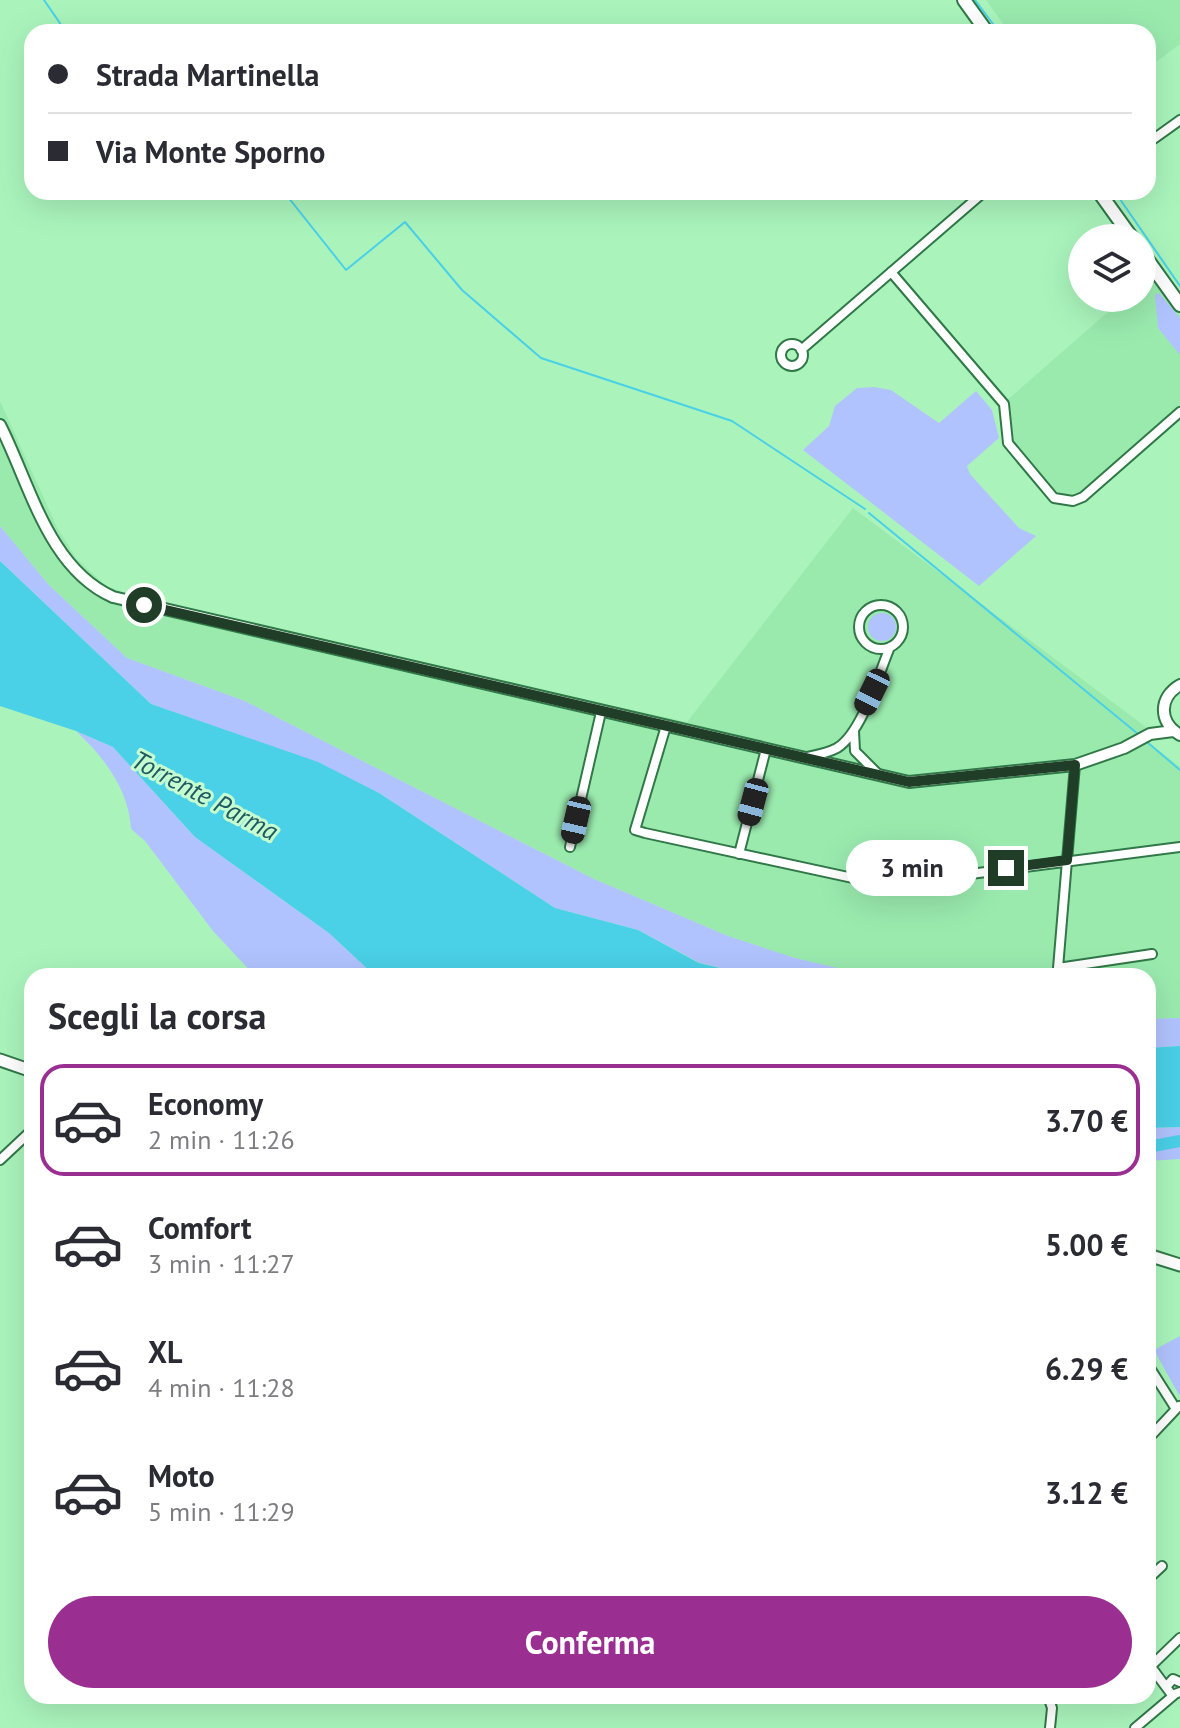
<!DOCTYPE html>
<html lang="it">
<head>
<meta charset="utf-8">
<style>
	body { margin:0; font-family:"PT Sans",sans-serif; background:#f7f7f7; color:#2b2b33; height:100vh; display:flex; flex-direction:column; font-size:30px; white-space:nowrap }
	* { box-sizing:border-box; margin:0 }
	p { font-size:26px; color:#7c7c81 }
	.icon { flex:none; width:44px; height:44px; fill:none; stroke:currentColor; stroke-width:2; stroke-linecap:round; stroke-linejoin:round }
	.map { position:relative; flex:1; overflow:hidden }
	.side { position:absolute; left:24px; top:968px; width:1132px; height:736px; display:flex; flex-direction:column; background:#fff; border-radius:24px; box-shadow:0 8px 32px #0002 }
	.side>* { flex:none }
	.top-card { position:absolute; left:24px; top:24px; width:1132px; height:176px; border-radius:24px; box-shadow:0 8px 32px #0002; display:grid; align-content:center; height:176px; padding:0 24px; background:#fff }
	.controls { position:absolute; left:1068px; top:224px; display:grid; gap:16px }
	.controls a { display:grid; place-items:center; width:88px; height:88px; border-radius:50%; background:#fff; box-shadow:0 8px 32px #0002; font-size:40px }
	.end { position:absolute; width:36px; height:36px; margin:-18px; border:10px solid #1f3d27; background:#fff; box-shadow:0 0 0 4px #fff }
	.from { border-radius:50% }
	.bubble { position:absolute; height:56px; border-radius:28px; background:#fff; box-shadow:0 8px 32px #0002; font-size:26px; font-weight:800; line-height:56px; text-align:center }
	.car { position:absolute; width:24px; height:48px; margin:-24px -12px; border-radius:10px; box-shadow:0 0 6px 2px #0007; background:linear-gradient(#222 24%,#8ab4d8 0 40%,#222 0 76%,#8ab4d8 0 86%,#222 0) }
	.top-card b { display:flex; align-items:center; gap:28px; height:76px; font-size:30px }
	.top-card b+b { border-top:2px solid #e1e1e2 }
	.top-card i { width:20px; height:20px; background:#2b2b33 }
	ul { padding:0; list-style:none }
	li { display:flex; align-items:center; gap:24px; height:112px; margin:0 16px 12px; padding:0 8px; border:4px solid transparent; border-radius:24px }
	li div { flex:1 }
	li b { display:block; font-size:30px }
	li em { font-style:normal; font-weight:800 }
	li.active { border-color:#9a2f91 }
	li>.icon { width:72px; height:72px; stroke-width:1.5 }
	h2 { padding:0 24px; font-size:36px; line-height:96px }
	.action { display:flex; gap:16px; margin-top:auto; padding:16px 24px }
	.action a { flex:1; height:92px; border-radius:48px; background:#9a2f91; color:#fff; font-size:32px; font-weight:800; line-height:92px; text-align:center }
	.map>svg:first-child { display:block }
	.built { fill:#9aeaae }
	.green { fill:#b1c3fe }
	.water { fill:#4ad0e7 }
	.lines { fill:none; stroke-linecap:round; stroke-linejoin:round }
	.stream { stroke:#4ad0e7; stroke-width:2 }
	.river { stroke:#4ad0e7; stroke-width:12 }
	.minor-casing { stroke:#307847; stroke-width:12 }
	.tertiary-casing { stroke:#307847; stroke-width:14 }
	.secondary-casing { stroke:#307847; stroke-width:15 }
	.primary-casing { stroke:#307847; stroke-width:16 }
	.minor { stroke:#fff; stroke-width:8 }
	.tertiary { stroke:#fff; stroke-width:10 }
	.secondary { stroke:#fff; stroke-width:11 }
	.primary { stroke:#fff; stroke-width:12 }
	.route { stroke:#1f3d27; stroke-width:10 }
	.labels { text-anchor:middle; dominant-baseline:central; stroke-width:6; stroke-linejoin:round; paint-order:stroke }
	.water-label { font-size:26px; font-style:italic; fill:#215862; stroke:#c3fdd0 }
</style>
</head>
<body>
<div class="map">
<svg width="1180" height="1728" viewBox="0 0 1180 1728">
	<rect width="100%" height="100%" fill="#aaf4bc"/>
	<path class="built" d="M986,0h194v44l-32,24v-36h-139z
		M1150,276l30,38v93l-100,85 -20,4 -49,-55v-29l-5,-11 118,-103h18v-15z
		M0,401l57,126 19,31 29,27 34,15 68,17 480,105 166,-214 293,219 -7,8 41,32v251l-32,1v-43h-276l-77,-18 -67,-22 -134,-57 -349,-178 -118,-43 -78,-73 -49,-59z"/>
	<path class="green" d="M1159,293l21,25v37l-22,-27 -3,-33z
		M874,387l17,3 48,33 37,-32 16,19 7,28 -32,28 3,8 49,54 17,8 -57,50 -176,-136 26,-24 6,-20 22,-18z
		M0,526l49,59 78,73 118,43 349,178 134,57 67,22 77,18h-118l-54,-13 -62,-33 -83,-22 -176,-115 -61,-30 -167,-59 -151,-143z
		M868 627a14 14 0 1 1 28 0a14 14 0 1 1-28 0Z
		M76,731l37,16 82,90 134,96 46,43h-120l-42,-45 -68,-90 -14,-12c-2,-39 -27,-72 -55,-98z
		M1180,1018v28l-32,2v-29z
		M1180,1127v32l-32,2v-33z
		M1180,1336v58l-1,1 -25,-45z"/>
	<path class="water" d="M0,561l151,143 167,58 61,31 176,115 83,22 61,33 55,13h-379l-46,-43 -134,-96 -82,-90 -37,-16 -76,-25z
		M1180,1046v81l-32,1v-80z"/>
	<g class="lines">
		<path class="stream" d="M44,0l22,32
			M975,0l24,32
			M284,192l62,78 59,-48 57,68 79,68 191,63 133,88
			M1115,192l65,94
			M869,513l269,221
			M1147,742l33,28"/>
		<path class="river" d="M1148,1147l32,-6"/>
		<g class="minor-casing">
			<path id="minor" d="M1148,143l32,-23
				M891,272l113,132 4,39 46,55 19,3 10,-4 97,-85
				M781 355a11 11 0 1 1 22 0a11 11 0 1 1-22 0Z
				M801,350l183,-158
				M859 627a22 22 0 1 1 44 0a22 22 0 1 1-44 0Z
				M666,726l-31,104 10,3 240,52 295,-38
				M854,731l1,20 24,24
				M807,757c10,-2 21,-4 30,-9 25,-15 42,-75 53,-101
				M1075,765l-17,203 94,-14
				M570,847l31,-135
				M739,854l27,-105
				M0,1160l32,-30
				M1148,1365l28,44
				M1148,1439l31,-33
				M1148,1579l14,-13
				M1149,1664l17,23
				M1151,1666l29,-28
				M1180,1682l-7,-3 -7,8 6,8 8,-3
				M1048,1696l4,12 -2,20
				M1135,1728l39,-33"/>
		</g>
		<g class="tertiary-casing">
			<path id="tertiary" d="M0,425c30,59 48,143 113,172l796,185 166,-17 49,-17 26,-14 23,-3
				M1180,685c-21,12 -22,37 0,50"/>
		</g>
		<g class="secondary-casing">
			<path id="secondary" d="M0,1060l32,11
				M1148,1255l32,10"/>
		</g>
		<g class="primary-casing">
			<path id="primary" d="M964,0l23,32
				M1099,192l33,46
				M1142,252l38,53"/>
		</g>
		<use href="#minor" class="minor"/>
		<use href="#tertiary" class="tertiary"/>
		<use href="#secondary" class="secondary"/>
		<use href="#primary" class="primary"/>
	</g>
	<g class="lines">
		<path class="route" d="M144,605l765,177 166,-17 -8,95 -61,8"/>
	</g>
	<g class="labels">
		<g class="water-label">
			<text transform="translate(205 795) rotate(28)">Torrente Parma</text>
		</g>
	</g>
</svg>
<div class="controls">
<a><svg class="icon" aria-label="layers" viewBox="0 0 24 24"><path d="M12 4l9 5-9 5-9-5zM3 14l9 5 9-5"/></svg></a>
</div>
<i class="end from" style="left:144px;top:605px"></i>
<i class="end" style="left:1006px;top:868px"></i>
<div class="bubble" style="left:846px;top:840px;width:132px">3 min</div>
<i class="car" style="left:872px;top:692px;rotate:206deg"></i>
<i class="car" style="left:753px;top:802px;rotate:195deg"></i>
<i class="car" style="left:576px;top:820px;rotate:193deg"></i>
<div class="top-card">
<b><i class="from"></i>Strada Martinella</b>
<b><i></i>Via Monte Sporno</b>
</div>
<section class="side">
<h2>Scegli la corsa</h2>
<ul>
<li class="active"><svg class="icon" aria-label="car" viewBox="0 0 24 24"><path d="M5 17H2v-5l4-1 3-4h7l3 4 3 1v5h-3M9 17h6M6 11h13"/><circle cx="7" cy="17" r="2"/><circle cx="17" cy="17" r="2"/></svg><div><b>Economy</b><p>2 min · 11:26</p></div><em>3.70 €</em></li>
<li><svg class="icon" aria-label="car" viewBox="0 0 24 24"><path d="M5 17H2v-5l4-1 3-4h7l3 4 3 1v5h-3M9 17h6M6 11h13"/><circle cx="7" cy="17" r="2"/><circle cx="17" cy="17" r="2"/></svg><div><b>Comfort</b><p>3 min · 11:27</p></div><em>5.00 €</em></li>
<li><svg class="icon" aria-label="car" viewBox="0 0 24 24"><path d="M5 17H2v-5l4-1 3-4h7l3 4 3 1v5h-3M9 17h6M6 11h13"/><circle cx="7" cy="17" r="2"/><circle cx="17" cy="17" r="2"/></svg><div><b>XL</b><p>4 min · 11:28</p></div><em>6.29 €</em></li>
<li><svg class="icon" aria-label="car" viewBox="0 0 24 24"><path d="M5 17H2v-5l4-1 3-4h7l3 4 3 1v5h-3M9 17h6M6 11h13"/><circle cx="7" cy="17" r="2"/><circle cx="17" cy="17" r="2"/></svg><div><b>Moto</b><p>5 min · 11:29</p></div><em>3.12 €</em></li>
</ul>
<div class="action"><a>Conferma</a></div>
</section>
</div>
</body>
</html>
